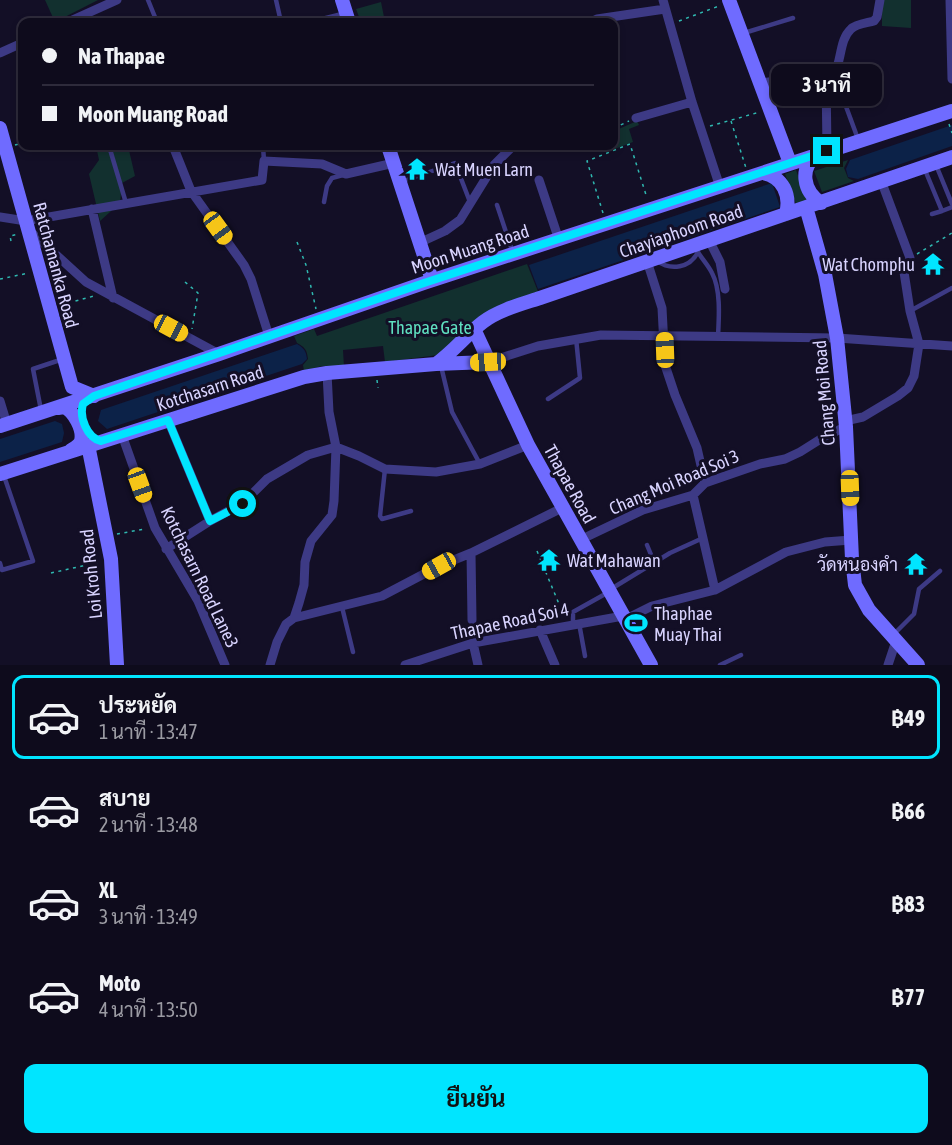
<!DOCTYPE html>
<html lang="th">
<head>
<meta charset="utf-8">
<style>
	body { margin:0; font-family:"Asap Condensed",Sarabun,sans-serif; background:#1c1929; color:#f1f3f6; height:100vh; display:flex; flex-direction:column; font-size:22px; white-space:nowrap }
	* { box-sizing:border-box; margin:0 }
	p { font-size:20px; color:#9b9ba3 }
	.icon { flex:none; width:33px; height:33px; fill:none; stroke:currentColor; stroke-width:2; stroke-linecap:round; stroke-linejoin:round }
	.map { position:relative; height:665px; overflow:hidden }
	.side { display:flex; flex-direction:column; background:#0e0b1c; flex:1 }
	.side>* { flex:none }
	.banner { position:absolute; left:18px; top:18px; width:600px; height:132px; border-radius:12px; box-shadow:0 3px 9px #0003,0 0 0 2px #2e2b3b; display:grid; align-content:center; height:132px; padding:0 24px; background:#0e0b1c }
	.end { position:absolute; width:27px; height:27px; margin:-14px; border:8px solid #00e5ff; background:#111; box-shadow:0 0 0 3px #111 }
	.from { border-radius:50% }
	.bubble { position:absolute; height:42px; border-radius:12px; background:#0e0b1c; box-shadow:0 3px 9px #0003,0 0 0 2px #2e2b3b; font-size:20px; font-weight:700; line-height:42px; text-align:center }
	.car { position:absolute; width:18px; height:36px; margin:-18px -9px; border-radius:8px; box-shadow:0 0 4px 2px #0007; background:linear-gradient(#f5c518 24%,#345 0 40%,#f5c518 0 76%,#345 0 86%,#f5c518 0) }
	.banner b { display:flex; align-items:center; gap:21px; height:57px; font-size:22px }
	.banner b+b { border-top:2px solid #2e2b3b }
	.banner i { width:15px; height:15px; background:#f1f3f6 }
	ul { padding:10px 0 0; list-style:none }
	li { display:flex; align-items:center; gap:18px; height:84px; margin:0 12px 9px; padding:0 12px; border:3px solid transparent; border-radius:12px }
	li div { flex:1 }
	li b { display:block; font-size:22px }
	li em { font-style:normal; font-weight:700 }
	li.active { border-color:#00e5ff }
	li>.icon { width:54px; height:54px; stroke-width:1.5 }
	.action { display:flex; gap:12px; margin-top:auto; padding:12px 24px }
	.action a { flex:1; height:69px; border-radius:12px; background:#00e5ff; color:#111; font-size:24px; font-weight:700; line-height:69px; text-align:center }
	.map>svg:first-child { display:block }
	.green { fill:#12302f }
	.water { fill:#0c2248 }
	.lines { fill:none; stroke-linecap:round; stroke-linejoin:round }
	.path { stroke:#2fb8b0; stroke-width:1.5; stroke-dasharray:3 4.5; stroke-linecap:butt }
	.lane { stroke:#3d3a85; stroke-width:4.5 }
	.street { stroke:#3d3a85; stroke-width:9 }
	.secondary { stroke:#6f6bff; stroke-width:14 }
	.route { stroke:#00e5ff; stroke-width:8 }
	.labels { text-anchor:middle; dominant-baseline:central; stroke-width:6; stroke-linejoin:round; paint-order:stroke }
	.poi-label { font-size:18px; fill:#d9d4ff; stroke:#130f26; text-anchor:start }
	.street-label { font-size:18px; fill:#d9d4ff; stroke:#130f26 }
	.park-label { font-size:18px; fill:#5fe0c0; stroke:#130f26 }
</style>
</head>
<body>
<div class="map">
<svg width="952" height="665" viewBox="0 0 952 665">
	<rect width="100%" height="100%" fill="#130f26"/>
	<path class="green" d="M45,0h53l-43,22z
		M882,0h29v28l-29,-2z
		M381,2l4,20h-24l-5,-13z
		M637,121l2,4 -10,4 4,13 -21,8 -2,-4h4l2,-4 -2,-11z
		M96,146h32l7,30 -13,7 -2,20 -20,18 -11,-47 10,-14z
		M848,160l-4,8 4,10 6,3 -32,11 -8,-21z
		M796,170l11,30 -11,4 -11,-30z
		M527,264l12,30 -101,61 -53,7 -2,-16 -40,4 1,17 -22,-1 -18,5 -1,-6 5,-6c-1,-9 -3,-12 -11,-16l-3,-7 20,-7 3,7z"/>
	<path class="water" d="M952,125v21l-94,33 -10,-2 -2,-8 4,-9z
		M772,183l8,24 -242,82 -9,-24z
		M297,344c7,4 9,7 10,15l-5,5 -195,65 -9,-8 3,-11z
		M55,421l7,3 2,9 -2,9 -62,20v-23z"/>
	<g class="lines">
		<path class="path" d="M679,21l40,-15
			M731,121l15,47
			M949,124l3,9
			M710,126l50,-14
			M614,128l15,-7
			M15,145l7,-2
			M603,213l-16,-52 43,-17 17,54
			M11,241l-1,-5 9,-2
			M297,242l9,23 10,44
			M917,254l35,-21
			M0,279l29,-6
			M185,282l13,11 -6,36
			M61,305l33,-9
			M377,380l1,8
			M117,534l28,-5
			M537,551l22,53 8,5
			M51,573l49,-11"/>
		<path class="lane" d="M148,0l9,22
			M276,0l5,22
			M310,22l36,-9
			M744,33l49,-15
			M834,74l24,65
			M109,146l17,57
			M263,146l1,15
			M936,165l16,39
			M925,170l17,41 -10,3
			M401,182l54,-19 15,39
			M324,202l3,-16 5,-8 11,-3
			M497,205l14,42
			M942,211l10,-4
			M698,252c4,7 10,13 14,21 9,17 7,44 6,63
			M657,261c14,10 33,7 41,-9
			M910,311l42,-23
			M441,366l11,46 28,52
			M548,399l32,-21 -4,-40
			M41,410l-8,-41 30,-10
			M385,469l-5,47 2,3 29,-8
			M647,545l7,17
			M0,563l2,7 31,-9 -29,-85
			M611,589l59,-36 33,-15
			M342,607l11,45
			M579,623l6,33
			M573,624v-12l34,-19
			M894,634l20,-20 5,-25 21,-18
			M720,665l21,-10"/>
		<path class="street" d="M663,0l29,102 28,85
			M950,0l2,79
			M68,22l49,-22
			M591,22l6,-3 68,-10
			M0,53l22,-10
			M826,75l1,76
			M761,83l73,-9c8,-13 5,-34 17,-45 5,-5 16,-6 23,-8l3,-4 3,-17
			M636,118l56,-16
			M173,146l18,45 53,74 7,14 18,57
			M539,180l20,60
			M92,209l21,89
			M0,217l26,4 236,-41 2,-19 58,3 24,10 48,-11
			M30,231l56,51 133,72
			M709,240l11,22 5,27
			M419,243l26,-12 15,-11 34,-55 19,-19
			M647,261l15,47 3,57 10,30 22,53 8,35
			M488,362l50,-16 63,-11 236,3 115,8
			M0,401l7,23
			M168,420l42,101
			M845,421l18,-4 35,-21 10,-8 6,-12 5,-32 -9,-33 -6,-39 6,-14 -28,-75
			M122,435l33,93 43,73 27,64
			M693,495l22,95
			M580,540l63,-30 50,-15 12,-12 55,-19 25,-5 15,-7 27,-17 19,-8
			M166,549l44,-28 33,-18 24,-24 41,-24 28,-8 23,9 26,13 51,3 44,-8 48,-19
			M471,553l1,67
			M294,618l88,-22 57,-30 32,-13 91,-45
			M626,619l26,-13 63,-16 71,-38 39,-10 26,-2
			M540,630l15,35
			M473,643l5,22
			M270,665l7,-23 9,-18 8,-6 5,-15 5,-18 1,-23 6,-21 21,-26 2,-14 2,-54 -7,-35 -2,-39
			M405,665l68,-22 150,-27
			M888,665l8,-24"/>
		<path class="secondary" d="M342,0l7,22
			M729,0l61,163
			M0,128l72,259 22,9
			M388,146l44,134
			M817,155c-18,13 -14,36 4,48
			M763,173c20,4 28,22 23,41
			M806,207l19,67 12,64 9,89 6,132 3,26 14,25 49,55
			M474,329l54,116 123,220
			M436,364c18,-13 30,-29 47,-42 16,-12 39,-18 57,-24l412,-141
			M58,408l6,-1c10,4 20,23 17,34 -2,5 -7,7 -11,10
			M0,426l219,-72 205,-71 528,-172
			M88,445l23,114 6,106
			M0,474l304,-97 23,-4 109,-9 52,-2"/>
	</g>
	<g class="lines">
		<path class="route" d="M243,504l-33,17 -42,-101 -67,21c-14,-3 -22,-24 -18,-37l11,-8 330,-113 403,-132"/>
	</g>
	<defs>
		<g id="temple-bare" transform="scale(1.8)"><path d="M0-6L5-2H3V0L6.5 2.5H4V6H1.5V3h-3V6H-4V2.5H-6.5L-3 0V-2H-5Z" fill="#00e5ff" stroke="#130f26" stroke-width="2.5" paint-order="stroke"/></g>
		<g id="stadium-bare" transform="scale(1.8)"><path d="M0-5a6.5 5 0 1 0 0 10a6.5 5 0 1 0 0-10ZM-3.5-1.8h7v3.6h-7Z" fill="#00e5ff" stroke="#130f26" stroke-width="2.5" paint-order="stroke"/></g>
	</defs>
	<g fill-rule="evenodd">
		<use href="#temple-bare" x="417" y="169"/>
		<use href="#temple-bare" x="933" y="264"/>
		<use href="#temple-bare" x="549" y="560"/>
		<use href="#temple-bare" x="916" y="564"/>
		<use href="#stadium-bare" x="636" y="623"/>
	</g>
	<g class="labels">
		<g class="poi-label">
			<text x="435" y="169">Wat Muen Larn</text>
			<text x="915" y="264" text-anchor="end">Wat Chomphu</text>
			<text x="567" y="560">Wat Mahawan</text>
			<text x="898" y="564" text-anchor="end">วัดหนองคำ</text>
			<text x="654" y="613">Thaphae<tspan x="654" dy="21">Muay Thai</tspan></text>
		</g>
		<g class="street-label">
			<text transform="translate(681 231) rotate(-19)">Chayiaphoom Road</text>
			<text transform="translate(470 249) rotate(-18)">Moon Muang Road</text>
			<text transform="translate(56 265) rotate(75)">Ratchamanka Road</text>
			<text transform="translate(210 388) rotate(-18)">Kotchasarn Road</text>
			<text transform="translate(824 393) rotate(-95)">Chang Moi Road</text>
			<text transform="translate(674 482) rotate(-23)">Chang Moi Road Soi 3</text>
			<text transform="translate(570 484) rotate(61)">Thapae Road</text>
			<text transform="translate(91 574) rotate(-96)">Loi Kroh Road</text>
			<text transform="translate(200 577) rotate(64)">Kotchasarn Road Lane3</text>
			<text transform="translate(510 621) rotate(-12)">Thapae Road Soi 4</text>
		</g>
		<g class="park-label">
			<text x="430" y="327">Thapae Gate</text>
		</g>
	</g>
</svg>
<i class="end from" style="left:243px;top:504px"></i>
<i class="end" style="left:827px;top:151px"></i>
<div class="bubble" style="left:771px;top:64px;width:111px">3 นาที</div>
<i class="car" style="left:218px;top:228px;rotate:144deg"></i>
<i class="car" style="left:171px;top:328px;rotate:118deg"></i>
<i class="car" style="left:665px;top:350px;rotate:358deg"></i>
<i class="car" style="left:488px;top:362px;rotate:267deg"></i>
<i class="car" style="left:140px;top:485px;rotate:160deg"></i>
<i class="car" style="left:850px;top:488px;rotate:178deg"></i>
<i class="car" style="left:439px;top:566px;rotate:241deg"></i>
<div class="banner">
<b><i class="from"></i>Na Thapae</b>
<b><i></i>Moon Muang Road</b>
</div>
</div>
<section class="side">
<ul>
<li class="active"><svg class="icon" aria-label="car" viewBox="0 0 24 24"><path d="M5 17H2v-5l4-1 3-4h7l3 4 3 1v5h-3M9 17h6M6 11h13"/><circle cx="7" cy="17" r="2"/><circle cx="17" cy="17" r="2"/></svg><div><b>ประหยัด</b><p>1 นาที · 13:47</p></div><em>฿49</em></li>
<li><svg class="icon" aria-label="car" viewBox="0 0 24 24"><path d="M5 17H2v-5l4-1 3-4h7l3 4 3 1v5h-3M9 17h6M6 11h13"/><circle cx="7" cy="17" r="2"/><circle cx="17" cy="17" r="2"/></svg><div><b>สบาย</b><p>2 นาที · 13:48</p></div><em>฿66</em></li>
<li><svg class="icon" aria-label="car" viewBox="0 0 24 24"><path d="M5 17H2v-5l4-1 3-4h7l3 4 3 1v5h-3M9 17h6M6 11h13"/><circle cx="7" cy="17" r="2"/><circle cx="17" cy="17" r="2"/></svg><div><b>XL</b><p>3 นาที · 13:49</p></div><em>฿83</em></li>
<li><svg class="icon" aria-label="car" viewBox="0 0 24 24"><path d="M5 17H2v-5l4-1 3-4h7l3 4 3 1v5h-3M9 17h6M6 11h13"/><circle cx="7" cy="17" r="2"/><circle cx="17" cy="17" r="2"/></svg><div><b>Moto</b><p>4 นาที · 13:50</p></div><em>฿77</em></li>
</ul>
<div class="action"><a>ยืนยัน</a></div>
</section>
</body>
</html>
